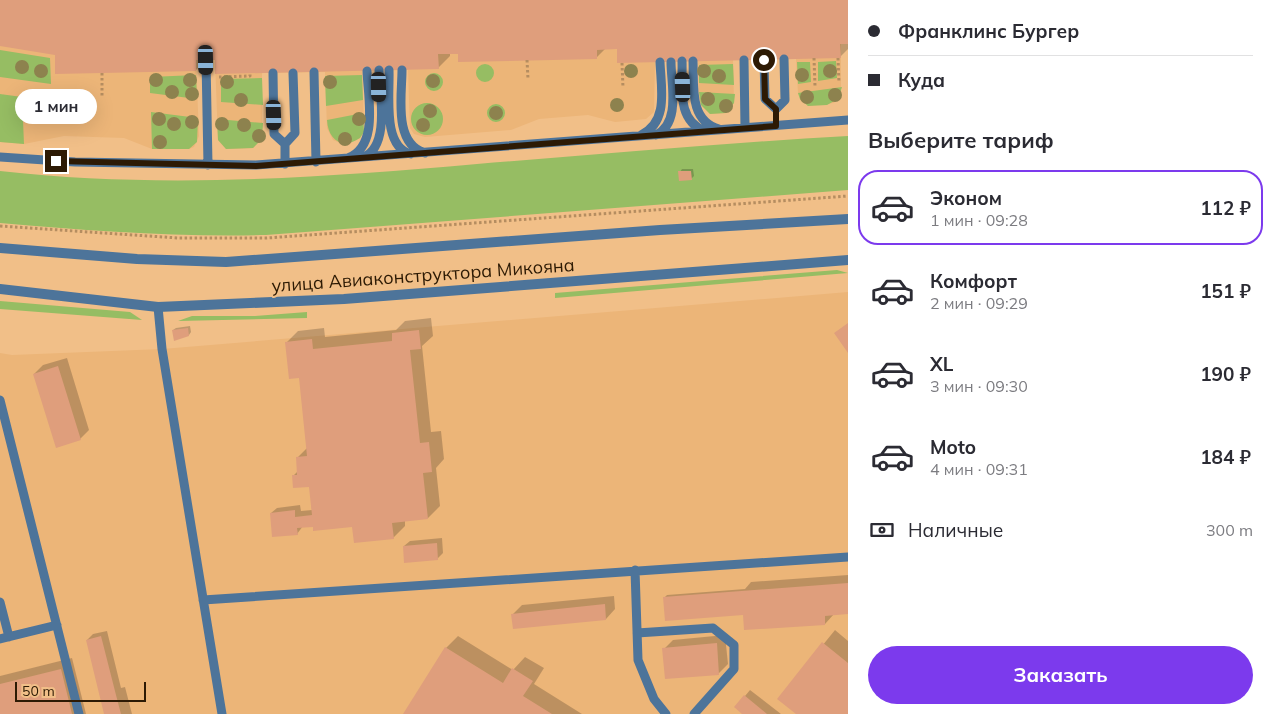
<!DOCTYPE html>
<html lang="ru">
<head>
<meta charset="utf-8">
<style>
	body { margin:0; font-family:Mulish,sans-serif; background:#f2f2f3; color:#2b2b33; height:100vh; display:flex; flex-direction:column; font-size:19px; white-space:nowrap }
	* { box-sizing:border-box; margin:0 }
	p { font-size:16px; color:#7c7c81 }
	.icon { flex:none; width:28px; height:28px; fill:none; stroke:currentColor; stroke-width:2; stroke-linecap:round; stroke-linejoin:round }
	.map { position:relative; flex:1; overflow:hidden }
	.sheet { display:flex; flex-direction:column; background:#fff; width:425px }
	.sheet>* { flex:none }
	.guide { display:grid; align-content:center; height:110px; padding:0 20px; background:#fff }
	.scale { position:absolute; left:15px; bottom:12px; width:131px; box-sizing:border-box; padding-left:5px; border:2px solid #2d1a04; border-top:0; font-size:14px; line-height:18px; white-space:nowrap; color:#2d1a04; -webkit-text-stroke:4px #f1bf88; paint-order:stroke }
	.end { position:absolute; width:22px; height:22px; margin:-11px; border:6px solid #2d1a04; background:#fff; box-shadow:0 0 0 2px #fff }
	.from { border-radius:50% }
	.bubble { position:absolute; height:35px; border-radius:18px; background:#fff; box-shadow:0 5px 20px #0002; font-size:16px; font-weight:700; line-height:35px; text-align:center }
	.car { position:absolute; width:15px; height:30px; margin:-15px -8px; border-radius:6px; box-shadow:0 0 4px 1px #0007; background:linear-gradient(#222 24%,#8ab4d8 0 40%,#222 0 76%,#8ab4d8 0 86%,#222 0) }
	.guide b { display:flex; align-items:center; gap:18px; height:48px; font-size:19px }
	.guide b+b { border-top:1px solid #e1e1e2 }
	.guide i { width:12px; height:12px; background:#2b2b33 }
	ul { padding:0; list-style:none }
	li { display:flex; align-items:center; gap:15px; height:75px; margin:0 10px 8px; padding:0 10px; border:2px solid transparent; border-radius:20px }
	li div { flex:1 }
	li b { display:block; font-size:19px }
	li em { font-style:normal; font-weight:700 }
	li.active { border-color:#7c3aed }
	li>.icon { width:45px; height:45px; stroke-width:1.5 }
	h2 { padding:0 20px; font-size:22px; line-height:60px }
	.pay { display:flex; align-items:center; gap:12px; height:55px; padding:0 20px; font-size:19px }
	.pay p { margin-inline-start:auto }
	.button { display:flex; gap:10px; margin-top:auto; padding:10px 20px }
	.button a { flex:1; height:58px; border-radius:30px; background:#7c3aed; color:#fff; font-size:20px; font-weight:700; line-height:58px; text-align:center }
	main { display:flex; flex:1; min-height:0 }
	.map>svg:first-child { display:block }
	.built { fill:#ecb578 }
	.green { fill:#96bd63 }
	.shadow { fill:#0003 }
	.building { fill:#df9e7c }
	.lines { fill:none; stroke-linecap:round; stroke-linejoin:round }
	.path { stroke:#b58d60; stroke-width:3; stroke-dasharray:2.5 2.5; stroke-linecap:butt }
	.service { stroke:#4d749a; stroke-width:9 }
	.tertiary { stroke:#4d749a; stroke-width:10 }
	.tree { fill:#8d824e }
	.route { stroke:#2d1a04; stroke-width:6 }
	.labels { text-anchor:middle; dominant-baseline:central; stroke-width:4; stroke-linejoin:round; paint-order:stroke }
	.street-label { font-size:18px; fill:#2d1a04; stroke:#f1bf88 }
</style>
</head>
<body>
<main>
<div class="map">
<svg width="848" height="714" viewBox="0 0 848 714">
	<rect width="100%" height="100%" fill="#f1bf88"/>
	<path class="built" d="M0,0l841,44v49l-7,10 -26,3 -8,-7 -2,-6 -2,-34 -63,1 1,43 -8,10 -16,1 -9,-9 -2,-7 -1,-37 -43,1 -1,50 -8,7 -31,3 -27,-7 -49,4 -28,11 -86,7 -11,-3 -4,-6 -2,-58 -46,1 2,53 -4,14 -17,6 -10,-4 -6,-12 -2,-56 -63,1v66l-9,9 -19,1h-8l-8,-9 -3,-80h-19l3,76 -5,11 -5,2h-37l-28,-11 -60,-2 -40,8 -24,-2z
		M848,292v422h-848v-361l12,2 150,-6z"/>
	<path class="green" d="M0,50l50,8 1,26 -51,-7z
		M836,61l1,17 -19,3v-19z
		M797,62h13l1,20 -13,2z
		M476 73a9 9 0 1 1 18 0a9 9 0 1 1-18 0Z
		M733,64l1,21 -35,-2v-18z
		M425 82a9 9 0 1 1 18 0a9 9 0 1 1-18 0Z
		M196,75l1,24 -47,-6v-16z
		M362,75l1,25 -37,6 -1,-30z
		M262,78l1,27 -42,-3v-23z
		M842,87l-4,12 -11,6 -19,1 -8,-7 -2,-6z
		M699,92l36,2 -1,9 -8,10 -16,1 -9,-9z
		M0,94l22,3 2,47 -24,-2z
		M411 119a16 16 0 1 1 32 0a16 16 0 1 1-32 0Z
		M487 113a9 9 0 1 1 18 0a9 9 0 1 1-18 0Z
		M151,112l47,6 -1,24 -8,7h-37z
		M363,113l1,19 -4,6c-18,12 -32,2 -33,-18z
		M217,119l46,4 -1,16 -9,9 -27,1 -8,-9z
		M848,136v54l-582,45c-89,2 -177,-4 -266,-12v-52c159,18 319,7 477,-7 124,-10 247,-21 371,-28z
		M837,270l11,3 -293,25v-5z
		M0,301l130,11 12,8 -142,-11z
		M307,312v6l-129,3 14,-5h63z"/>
	<path class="shadow" d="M0,0h848v49l-8,8 -222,-9h-12l-9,9 -147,-4v3l-12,12 -231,-9 -11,11 -196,-26z
		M682,169h11l1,7 -3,3 -11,-7z
		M431,318l2,18 -11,10 9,86 10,-1 3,28 -8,9 4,38 -12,12 -23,2v6l-12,12 -39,-12h-51l-6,8 -26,-21 6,-5 23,-3 1,6 11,-1 -2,-25 -17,-9 5,-5 -1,-13 11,-11 -8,-71 -14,-33 12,-12 26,-3 1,9 71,-7 9,-9z
		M190,326l1,6 -2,3 -16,-5 3,-2z
		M67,358l22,72 -9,9 -46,-65 9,-9z
		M442,538l1,15 -6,6 -33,-13 6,-5z
		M848,575v38l-14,1 -9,10 -81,-10 -79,-17 2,-2 78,-6 6,-7z
		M614,596l1,13 -9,10 -92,9 -1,-14 9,-9z
		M835,630l13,11v73h-50l-19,-15z
		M107,631l14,57 4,-1 7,27h-26l-19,-74 6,-6z
		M725,635l3,29 -9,9 -52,5 -3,-29 9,-9z
		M458,636l55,34 12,-13 19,11 -10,16 48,30h-178l42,-66z
		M72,658l14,56h-86v-38z
		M750,690l31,24h-37l1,-18z"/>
	<path class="building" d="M0,0h848v44h-8l1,14 -224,5v-14l-20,1v9l-139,3v-8h-20l1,15 -224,5v-14h-19v11l-141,3v-19l-55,-9z
		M678,171h13l1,9 -13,1z
		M848,323v30l-14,-20z
		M188,328l1,8 -15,5 -2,-11z
		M419,330l2,19 -11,1 10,93 9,-1 3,30 -9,1 5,46 -36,4 2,16 -40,4 -2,-16 -39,4v-4l-16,1 1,7 -26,2 -2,-24 25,-3v7l17,-2 -3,-28 -16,1 -1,-13h5l-1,-18 11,-1 -8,-78 -10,1 -4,-37 27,-3 1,10 79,-8v-8z
		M58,366l23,74 -25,8 -23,-74z
		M437,543l1,17 -34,3 -1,-17z
		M848,583v31l-23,2v9l-81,5 -1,-15 -78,6 -2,-24z
		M605,604l1,16 -93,9 -2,-15z
		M101,636l15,59 5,19h-17l-18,-74z
		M822,642l26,21v51h-52l-19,-15z
		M717,643l2,32 -54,4 -3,-31z
		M445,647l58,36 9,-15 21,13 -10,15 29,18h-149z
		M61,669l11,45h-72v-30z
		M744,695l23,19h-25l-8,-7z"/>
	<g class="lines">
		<path class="path" d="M814,58l1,28
			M838,58l1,25
			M527,60l1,19
			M622,63l1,25
			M102,73v24
			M219,77l31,-1v-3
			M0,226l178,12h89l581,-42"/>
		<path class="service" d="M206,60l2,105
			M744,60l1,68
			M764,60l1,39 11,10 9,-9 -1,-41
			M682,61c1,26 -6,59 23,70
			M693,61c1,25 -4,60 26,68
			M389,70c1,25 -7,77 22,84
			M402,70c0,25 -9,74 23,83
			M314,72l2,90
			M273,73l1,61 11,10 10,-11 -2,-60
			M641,135c28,-13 20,-47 19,-73
			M656,135c25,-12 15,-51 15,-73
			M285,144v20
			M0,157l75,5 181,3 592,-45
			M363,157c27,-9 17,-63 16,-87
			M348,158c31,-12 20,-60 19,-87
			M158,307l4,42 60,365
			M0,400l79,314
			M635,570l3,90 16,39 12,15
			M203,600l645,-43
			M0,602l9,35
			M637,633l76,-5 21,17v24l-40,45
			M0,639l57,-14"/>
		<path class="tertiary" d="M0,248l137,11 89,3 434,-32 188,-11
			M0,289l158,18 186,-8 504,-39"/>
	</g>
	<g class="tree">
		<circle cx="22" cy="67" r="7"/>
		<circle cx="41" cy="71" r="7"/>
		<circle cx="631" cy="71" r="7"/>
		<circle cx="704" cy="71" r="7"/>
		<circle cx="830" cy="71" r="7"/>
		<circle cx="802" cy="75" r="7"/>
		<circle cx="719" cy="76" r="7"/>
		<circle cx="156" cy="80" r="7"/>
		<circle cx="190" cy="80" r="7"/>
		<circle cx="433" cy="81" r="7"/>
		<circle cx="227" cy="82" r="7"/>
		<circle cx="330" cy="82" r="7"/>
		<circle cx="172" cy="92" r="7"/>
		<circle cx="192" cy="94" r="7"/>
		<circle cx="835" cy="95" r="7"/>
		<circle cx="807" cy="97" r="7"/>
		<circle cx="708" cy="99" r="7"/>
		<circle cx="241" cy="100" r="7"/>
		<circle cx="617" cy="105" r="7"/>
		<circle cx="726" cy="106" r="7"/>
		<circle cx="430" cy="111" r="7"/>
		<circle cx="496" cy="113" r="7"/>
		<circle cx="159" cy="119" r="7"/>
		<circle cx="359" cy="119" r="7"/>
		<circle cx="192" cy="122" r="7"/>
		<circle cx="174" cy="124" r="7"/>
		<circle cx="222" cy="124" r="7"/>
		<circle cx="244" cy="125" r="7"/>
		<circle cx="423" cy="125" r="7"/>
		<circle cx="259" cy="136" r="7"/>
		<circle cx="345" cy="139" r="7"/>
		<circle cx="160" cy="142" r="7"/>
	</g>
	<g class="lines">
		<path class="route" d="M56,161l200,5 520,-40v-17l-11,-10 -1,-39"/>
	</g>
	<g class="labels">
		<g class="street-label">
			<text transform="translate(423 275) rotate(-4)">улица Авиаконструктора Микояна</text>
		</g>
	</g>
</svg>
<div class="scale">50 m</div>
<i class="end from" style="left:764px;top:60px"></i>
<i class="end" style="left:56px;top:161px"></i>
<div class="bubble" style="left:15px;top:89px;width:82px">1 мин</div>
<i class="car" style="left:206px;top:60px;rotate:179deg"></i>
<i class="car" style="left:379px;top:87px;rotate:179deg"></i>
<i class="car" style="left:683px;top:87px;rotate:358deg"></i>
<i class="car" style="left:274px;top:115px;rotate:178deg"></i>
</div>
<section class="sheet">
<div class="guide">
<b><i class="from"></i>Франклинс Бургер</b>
<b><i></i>Куда</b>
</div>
<h2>Выберите тариф</h2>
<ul>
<li class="active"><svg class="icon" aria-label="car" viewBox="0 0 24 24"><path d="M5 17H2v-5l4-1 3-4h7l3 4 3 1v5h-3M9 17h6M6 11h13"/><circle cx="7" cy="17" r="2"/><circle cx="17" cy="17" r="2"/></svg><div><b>Эконом</b><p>1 мин · 09:28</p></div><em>112 ₽</em></li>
<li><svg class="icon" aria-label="car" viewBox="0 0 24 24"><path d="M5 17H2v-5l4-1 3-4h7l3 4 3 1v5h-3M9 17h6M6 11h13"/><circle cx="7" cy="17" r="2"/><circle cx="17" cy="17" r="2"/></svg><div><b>Комфорт</b><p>2 мин · 09:29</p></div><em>151 ₽</em></li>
<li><svg class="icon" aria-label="car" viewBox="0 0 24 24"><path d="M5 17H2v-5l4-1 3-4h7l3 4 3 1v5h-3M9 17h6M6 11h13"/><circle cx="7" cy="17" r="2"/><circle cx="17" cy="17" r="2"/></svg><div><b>XL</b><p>3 мин · 09:30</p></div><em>190 ₽</em></li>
<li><svg class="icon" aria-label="car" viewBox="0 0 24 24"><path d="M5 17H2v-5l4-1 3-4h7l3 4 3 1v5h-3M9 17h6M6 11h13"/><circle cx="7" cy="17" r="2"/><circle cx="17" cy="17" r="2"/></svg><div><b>Moto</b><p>4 мин · 09:31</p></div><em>184 ₽</em></li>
</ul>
<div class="pay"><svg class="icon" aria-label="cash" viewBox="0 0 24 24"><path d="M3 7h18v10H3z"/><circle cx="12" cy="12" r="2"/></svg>Наличные<p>300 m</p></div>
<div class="button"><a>Заказать</a></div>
</section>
</main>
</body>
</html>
